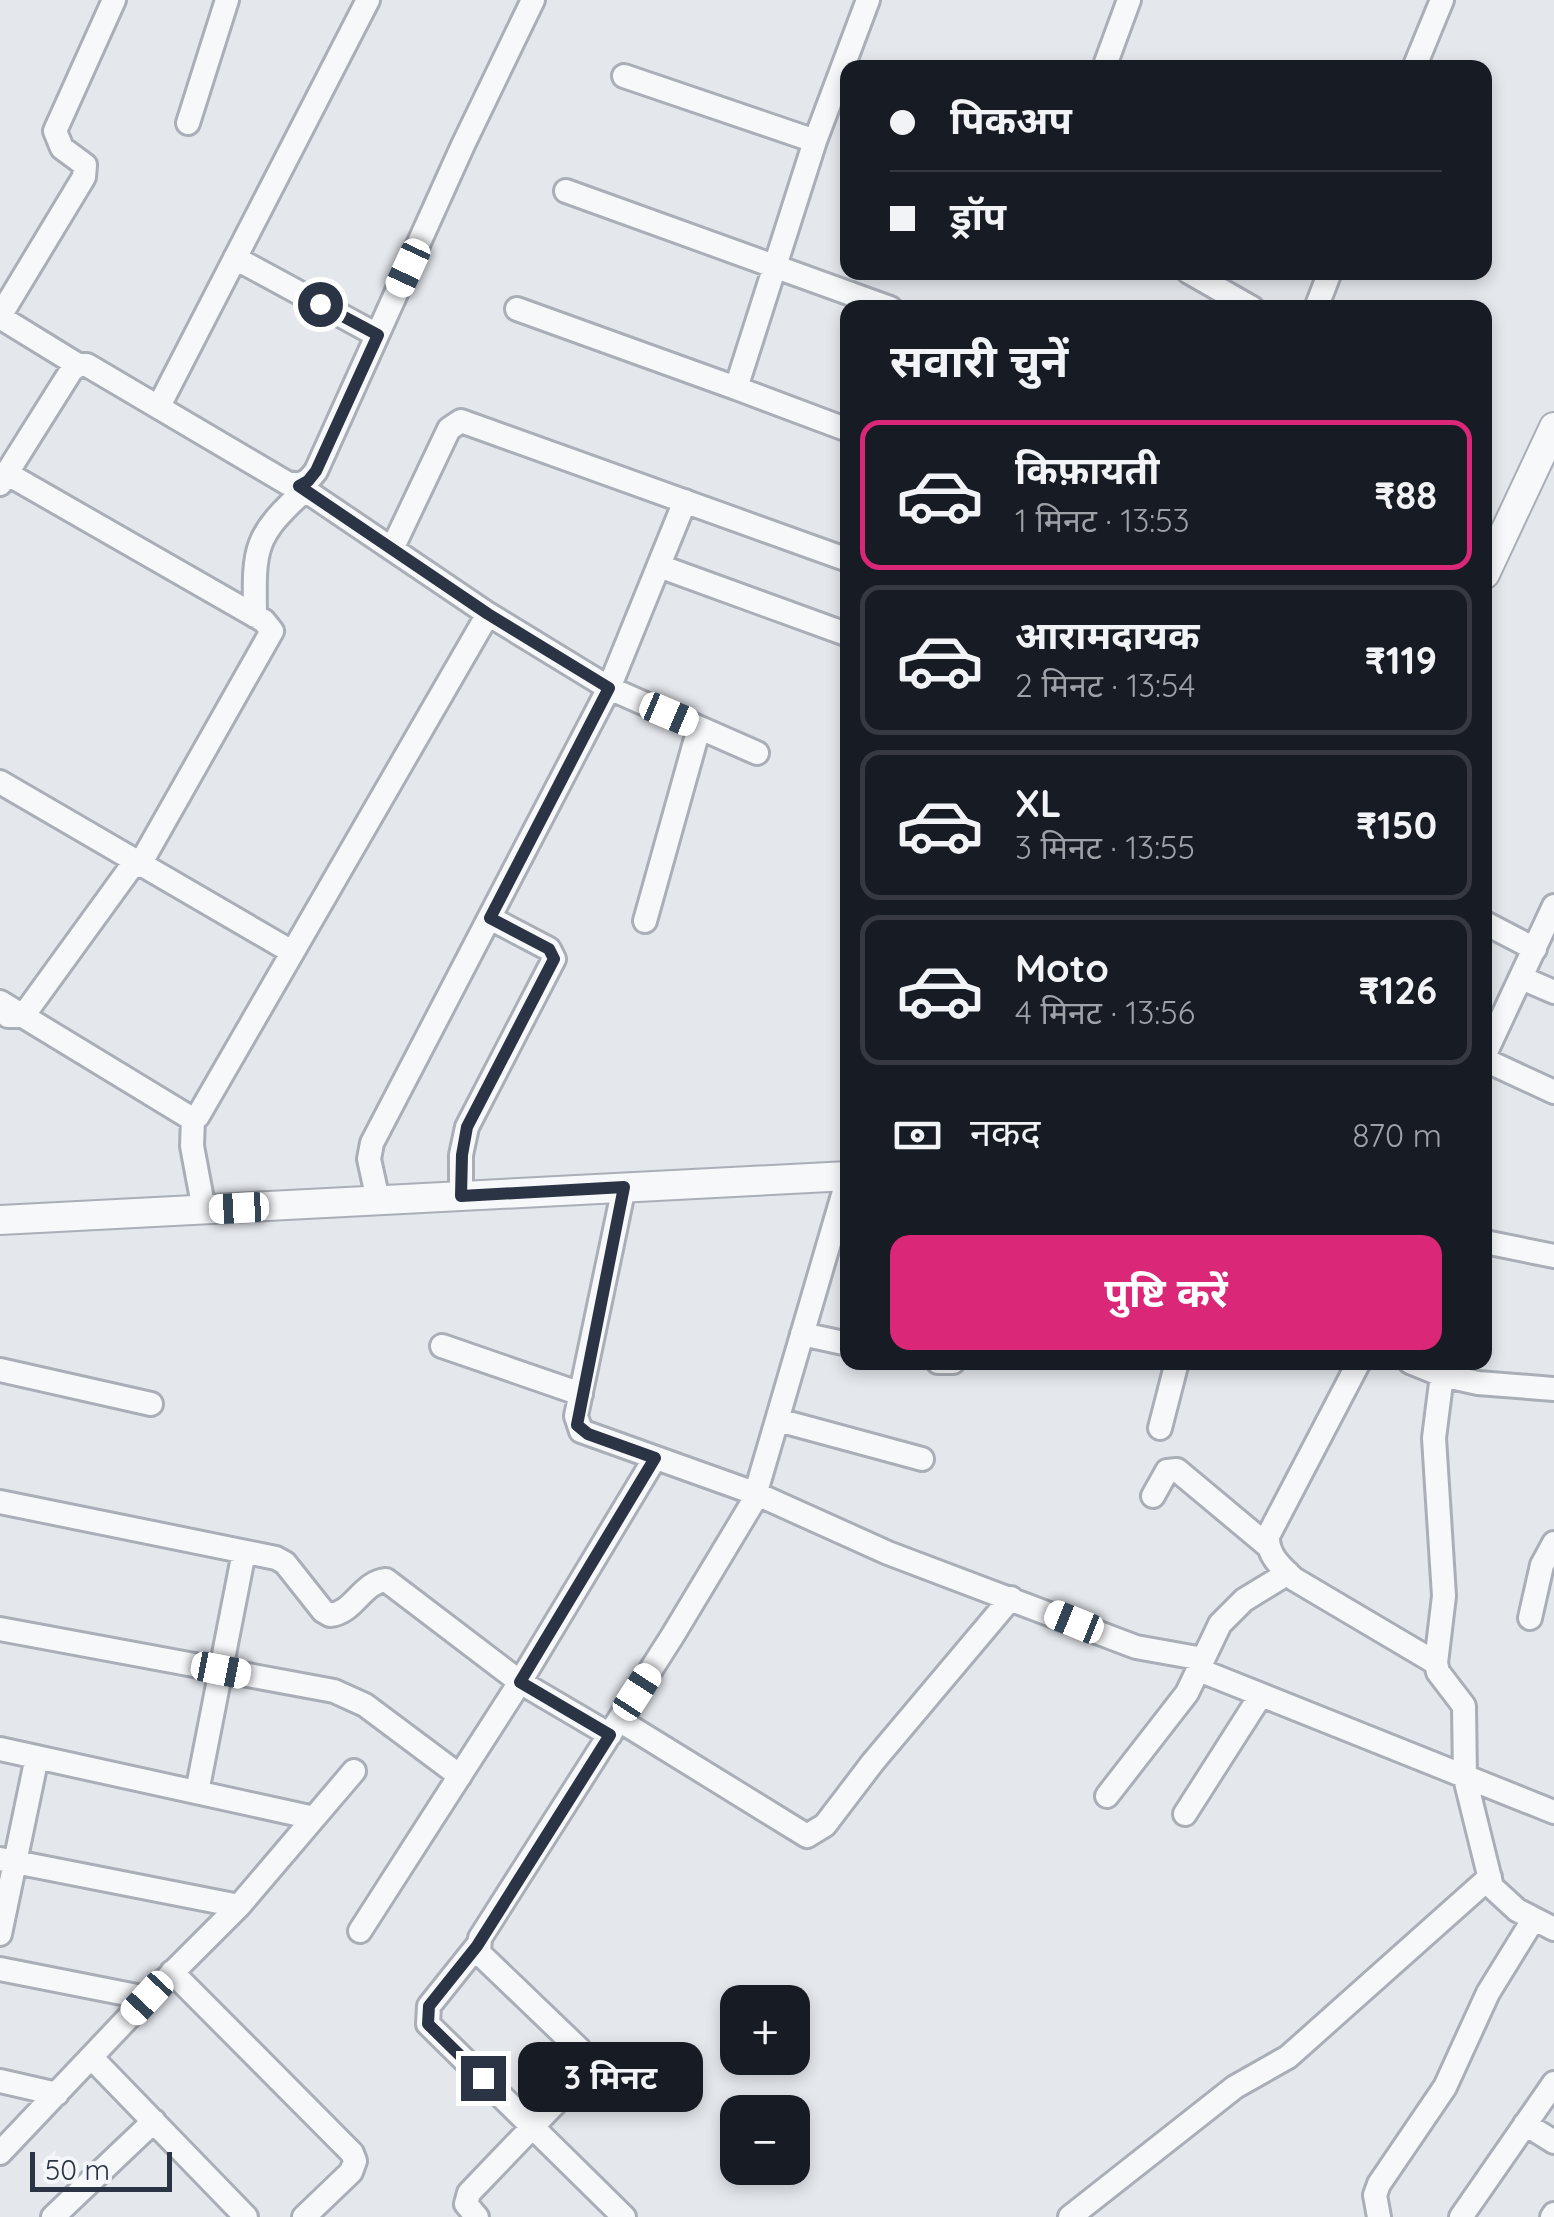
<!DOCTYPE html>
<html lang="hi">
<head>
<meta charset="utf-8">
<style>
	body { margin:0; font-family:Quicksand,"Noto Sans Devanagari",sans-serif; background:#242831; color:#f1f3f6; height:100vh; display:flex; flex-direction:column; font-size:38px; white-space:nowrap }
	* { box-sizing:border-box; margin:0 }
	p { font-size:32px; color:#9ea1a6 }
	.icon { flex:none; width:55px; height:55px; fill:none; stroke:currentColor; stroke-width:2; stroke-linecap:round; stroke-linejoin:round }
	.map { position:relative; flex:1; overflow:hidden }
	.panel { position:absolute; left:840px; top:300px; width:652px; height:1070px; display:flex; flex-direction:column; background:#171b24; border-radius:20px; box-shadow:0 5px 15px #0003 }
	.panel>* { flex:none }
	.banner { position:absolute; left:840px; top:60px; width:652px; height:220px; border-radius:20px; box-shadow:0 5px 15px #0003; display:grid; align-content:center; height:220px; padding:0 50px; background:#171b24 }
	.tools { position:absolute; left:720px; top:1985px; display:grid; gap:20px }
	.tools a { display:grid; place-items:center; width:90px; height:90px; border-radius:20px; background:#171b24; box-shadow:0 5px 15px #0003; font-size:50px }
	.scale { position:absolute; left:30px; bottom:25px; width:142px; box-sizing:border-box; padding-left:10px; border:5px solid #2b3445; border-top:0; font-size:28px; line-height:35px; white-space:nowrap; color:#2b3445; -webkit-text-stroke:8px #f4f6f9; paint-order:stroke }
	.end { position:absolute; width:45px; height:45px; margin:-22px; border:12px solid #2b3445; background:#fff; box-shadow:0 0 0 5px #fff }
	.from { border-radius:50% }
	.bubble { position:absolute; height:70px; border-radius:20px; background:#171b24; box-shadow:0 5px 15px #0003; font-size:32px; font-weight:700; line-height:70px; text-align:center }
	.car { position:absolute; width:30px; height:60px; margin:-30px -15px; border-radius:12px; box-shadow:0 0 8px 2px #0007; background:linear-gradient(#fff 24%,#345 0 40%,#fff 0 76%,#345 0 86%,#fff 0) }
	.banner b { display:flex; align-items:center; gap:35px; height:95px; font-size:38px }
	.banner b+b { border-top:2px solid #363941 }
	.banner i { width:25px; height:25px; background:#f1f3f6 }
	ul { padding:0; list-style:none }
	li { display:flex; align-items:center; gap:30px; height:150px; margin:0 20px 15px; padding:0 30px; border:5px solid #363941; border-radius:20px }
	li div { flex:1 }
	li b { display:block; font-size:38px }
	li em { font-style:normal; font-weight:700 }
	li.on { border-color:#db2777 }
	li>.icon { width:90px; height:90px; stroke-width:1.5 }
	h2 { padding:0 50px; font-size:45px; line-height:120px }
	.pay { display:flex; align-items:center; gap:25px; height:110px; padding:0 50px; font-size:38px }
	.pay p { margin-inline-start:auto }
	.primary-button { display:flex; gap:20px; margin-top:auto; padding:20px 50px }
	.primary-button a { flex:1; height:115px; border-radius:20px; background:#db2777; color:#fff; font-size:40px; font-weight:700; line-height:115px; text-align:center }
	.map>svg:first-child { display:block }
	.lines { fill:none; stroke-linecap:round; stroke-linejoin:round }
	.minor-casing { stroke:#a9aeb7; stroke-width:28 }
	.tertiary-casing { stroke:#a9aeb7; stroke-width:32 }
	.minor { stroke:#f7f8fa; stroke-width:22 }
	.tertiary { stroke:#f7f8fa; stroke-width:28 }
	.route { stroke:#2b3445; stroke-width:12 }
</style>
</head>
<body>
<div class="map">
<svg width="1554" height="2217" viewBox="0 0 1554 2217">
	<rect width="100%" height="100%" fill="#e4e7ec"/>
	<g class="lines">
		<g class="minor-casing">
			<path id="minor" d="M1104,68l25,-68
				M1414,68l28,-68
				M624,76l191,65
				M188,123l39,-123
				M566,191l324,117
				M235,258l142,77
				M1189,272l63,36
				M1316,308l14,-36
				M517,309l219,79
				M0,316l84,-139 1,-12 -23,-17 -7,-17 59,-131
				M0,317l78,48
				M159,406l209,-406
				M848,430l-112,-42 79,-247 53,-141
				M6,473l258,148 8,10 -133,235
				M0,484l71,-113 7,-6h9l200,118c15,3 20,0 29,-12l147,-326 70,-145
				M299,486l189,128 121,74 148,65
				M392,549l57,-120 12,-8 387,139
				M659,566l187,68
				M255,616c-1,-68 -2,-79 50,-126
				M0,782l292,170
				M645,921l54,-193
				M1485,923l50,26
				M1522,978l32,14
				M0,1002l189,115 9,-1 290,-502
				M8,1016h15l111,-153
				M1485,1054l69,-148
				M1485,1060l69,32
				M193,1118l-1,28 12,64
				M624,1187l-48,229 5,15 176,63 131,59 248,94 67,12
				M461,1196v-41l6,-28 87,-168 -5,-10 -59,-31
				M378,1200l-9,-41 3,-16 237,-455 76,-187
				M1485,1242l69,14
				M802,1334l46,10
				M442,1346l139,48
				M938,1362h15
				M1359,1362l-91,174c-1,19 13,31 26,43l142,84
				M1410,1362l32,13 36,8 76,6
				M0,1370l151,34
				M1442,1375l-8,63 10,158 -8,67 2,9 26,34 1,72 27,109 25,23 37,19
				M778,1420l144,39
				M1160,1428l17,-66
				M1153,1496l14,-25 10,-1 91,76
				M0,1502l276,56 9,5 38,48 7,4c24,-2 32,-33 56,-35l134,102 90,53
				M1530,1618l12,-53 12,-22
				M0,1629l334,62 31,14 95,71
				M1199,1670l355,142
				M619,1720l188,116 18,-11 48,-63 138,-164
				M0,1749l314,69
				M197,1792l47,-240
				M1107,1796l80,-103 33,-69 24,-24 44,-27
				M1185,1814l76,-119
				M0,1859l239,47
				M360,1931l160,-249 135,-224
				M0,1934l37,-177
				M477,1946l-48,60 -1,18 196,193
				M0,1969l147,29
				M172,1972l180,181 3,8 -4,11 -47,45
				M91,2057l155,160
				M0,2081l57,13
				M1525,2124l29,18
				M0,2153l147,-155 92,-92 115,-135
				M53,2217l101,-96
				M477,2217l-11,-13 3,-11 117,-122 -1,-13 -6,-9 -100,-96 1,-15 193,-303 80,-133 95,-324
				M1070,2217l165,-130 53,-30 202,-180
				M1379,2217l-4,-22 4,-11 66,-97 43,-94 45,-73
				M1461,2217l93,-134
				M1552,2217l2,-3"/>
		</g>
		<g class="tertiary-casing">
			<path id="tertiary" d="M1485,574l69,-147
				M0,1220l848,-44"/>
		</g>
		<use href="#minor" class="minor"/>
		<use href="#tertiary" class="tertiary"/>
	</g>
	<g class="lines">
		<path class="route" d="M320,304l58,31 -62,136 -8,10 -9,5 189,128 121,74 -119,230 59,31 5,10 -87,168 -5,28 -1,41 163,-9 -47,238 11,9 67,24 -135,224 90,53 -133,211 -48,60 -1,18 55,54"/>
	</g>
</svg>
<div class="tools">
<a>+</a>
<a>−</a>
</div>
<div class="scale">50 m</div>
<i class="end from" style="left:320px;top:304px"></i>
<i class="end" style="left:483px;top:2078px"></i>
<div class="bubble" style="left:518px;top:2042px;width:185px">3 मिनट</div>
<i class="car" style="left:408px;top:268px;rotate:205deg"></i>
<i class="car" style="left:669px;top:714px;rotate:113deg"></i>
<i class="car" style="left:239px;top:1208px;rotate:267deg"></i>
<i class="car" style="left:1074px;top:1622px;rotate:292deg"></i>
<i class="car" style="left:221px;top:1670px;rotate:101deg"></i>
<i class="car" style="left:637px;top:1692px;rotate:33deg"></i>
<i class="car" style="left:147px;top:1998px;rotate:223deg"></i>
<div class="banner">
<b><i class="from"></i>पिकअप</b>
<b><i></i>ड्रॉप</b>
</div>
<section class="panel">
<h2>सवारी चुनें</h2>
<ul>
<li class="on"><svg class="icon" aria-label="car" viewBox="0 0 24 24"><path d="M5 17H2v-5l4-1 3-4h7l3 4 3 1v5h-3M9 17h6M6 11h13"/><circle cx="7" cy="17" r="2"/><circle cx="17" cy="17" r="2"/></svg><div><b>किफ़ायती</b><p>1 मिनट · 13:53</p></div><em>₹88</em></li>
<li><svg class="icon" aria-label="car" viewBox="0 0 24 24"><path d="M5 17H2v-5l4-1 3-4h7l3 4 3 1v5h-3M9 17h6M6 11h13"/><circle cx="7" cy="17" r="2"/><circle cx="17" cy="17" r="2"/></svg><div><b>आरामदायक</b><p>2 मिनट · 13:54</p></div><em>₹119</em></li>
<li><svg class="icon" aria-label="car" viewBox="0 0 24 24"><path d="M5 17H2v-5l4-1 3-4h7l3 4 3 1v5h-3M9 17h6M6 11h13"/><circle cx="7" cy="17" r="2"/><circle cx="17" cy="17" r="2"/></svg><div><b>XL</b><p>3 मिनट · 13:55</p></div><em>₹150</em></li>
<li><svg class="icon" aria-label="car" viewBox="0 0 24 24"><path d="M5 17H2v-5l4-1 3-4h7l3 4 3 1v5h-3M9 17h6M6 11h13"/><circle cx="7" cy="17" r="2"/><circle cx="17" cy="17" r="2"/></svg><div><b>Moto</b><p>4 मिनट · 13:56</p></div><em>₹126</em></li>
</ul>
<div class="pay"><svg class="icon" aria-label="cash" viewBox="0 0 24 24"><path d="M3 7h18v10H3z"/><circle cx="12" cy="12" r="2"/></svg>नकद<p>870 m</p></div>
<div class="primary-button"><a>पुष्टि करें</a></div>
</section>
</div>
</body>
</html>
